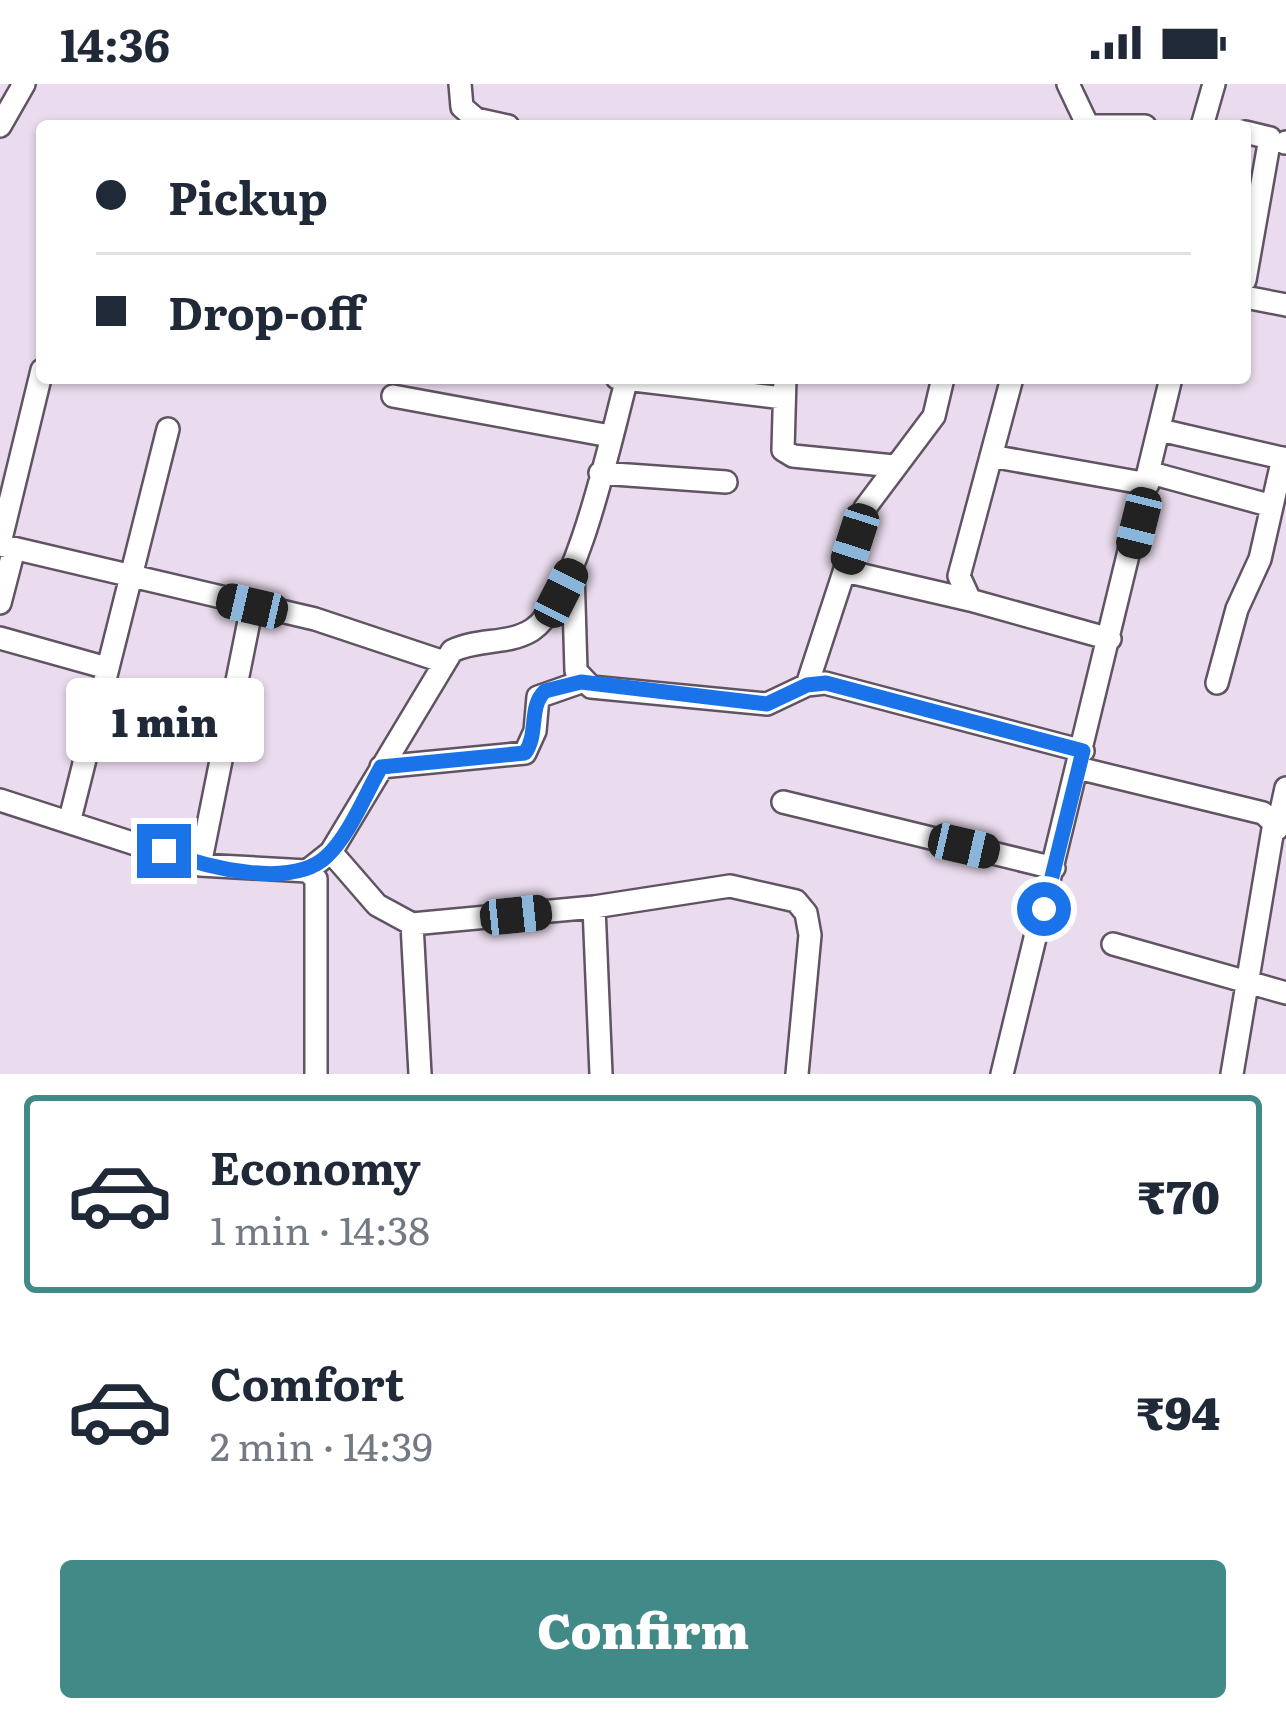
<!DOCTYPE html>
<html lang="en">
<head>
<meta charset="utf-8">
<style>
	body { margin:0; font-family:Literata,serif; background:#f6f6f7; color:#1f2937; height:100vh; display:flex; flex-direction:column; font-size:45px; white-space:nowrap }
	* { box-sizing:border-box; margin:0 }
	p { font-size:39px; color:#747a83 }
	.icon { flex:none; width:66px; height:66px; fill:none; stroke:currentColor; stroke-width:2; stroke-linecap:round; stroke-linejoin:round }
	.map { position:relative; height:990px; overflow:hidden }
	.panel { display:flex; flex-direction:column; background:#fff; flex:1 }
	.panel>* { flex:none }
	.banner { position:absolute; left:36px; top:36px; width:1215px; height:264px; border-radius:12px; box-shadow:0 3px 9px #0004; display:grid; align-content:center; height:264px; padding:0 60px; background:#fff }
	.end { position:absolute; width:54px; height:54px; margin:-27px; border:15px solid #1a73e8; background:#fff; box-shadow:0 0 0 6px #fff }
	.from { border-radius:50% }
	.bubble { position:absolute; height:84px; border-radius:12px; background:#fff; box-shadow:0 3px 9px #0004; font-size:39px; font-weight:800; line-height:84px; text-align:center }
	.car { position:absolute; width:36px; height:72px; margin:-36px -18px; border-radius:15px; box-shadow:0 0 9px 3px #0007; background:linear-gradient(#222 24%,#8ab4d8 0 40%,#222 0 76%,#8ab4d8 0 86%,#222 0) }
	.banner b { display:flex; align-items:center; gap:42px; height:114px; font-size:45px }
	.banner b+b { border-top:3px solid #e0e1e3 }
	.banner i { width:30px; height:30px; background:#1f2937 }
	ul { padding:21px 0 0; list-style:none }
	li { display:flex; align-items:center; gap:36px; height:198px; margin:0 24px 18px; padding:0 36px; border:6px solid transparent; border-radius:12px }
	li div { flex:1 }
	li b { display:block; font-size:45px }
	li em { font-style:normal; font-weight:800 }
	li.active { border-color:#428a88 }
	li>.icon { width:108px; height:108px; stroke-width:1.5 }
	.cta { display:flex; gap:24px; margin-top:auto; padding:24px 60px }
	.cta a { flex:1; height:138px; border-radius:12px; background:#428a88; color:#fff; font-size:48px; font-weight:800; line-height:138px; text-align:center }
	.status { display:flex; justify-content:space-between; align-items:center; height:84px; padding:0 60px; background:#fff; direction:ltr }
	.status svg { height:33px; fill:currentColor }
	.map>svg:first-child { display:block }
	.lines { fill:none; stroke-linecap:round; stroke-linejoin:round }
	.street-casing { stroke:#605463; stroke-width:26 }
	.street { stroke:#fff; stroke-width:21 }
	.route { stroke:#1a73e8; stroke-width:15 }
</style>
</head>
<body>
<div class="status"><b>14:36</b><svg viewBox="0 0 49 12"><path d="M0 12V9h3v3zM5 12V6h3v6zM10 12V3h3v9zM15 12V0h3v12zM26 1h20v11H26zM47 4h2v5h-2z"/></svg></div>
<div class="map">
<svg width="1286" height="990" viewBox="0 0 1286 990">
	<rect width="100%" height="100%" fill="#eadcee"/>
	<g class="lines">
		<g class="street-casing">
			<path id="street" d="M460,0l2,23 14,12 32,7
				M1068,0l20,42
				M0,42l24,-42
				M1087,42h58
				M1202,42l12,-42
				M1245,48l25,6 -25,142
				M1285,59l1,-1
				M1245,213l41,8
				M617,294l166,20
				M785,294l-2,72 10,6 101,10
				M1012,294l-53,198 11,24 140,39
				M393,312l217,40
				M1160,346l126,29
				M991,372l157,28
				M600,389l126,9
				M1151,389l121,33
				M0,459l42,-173
				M0,461l315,74 129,43
				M573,486l3,101 15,16 176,17 40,-19 18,-2 258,68
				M845,487l125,29
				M0,519l14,-54
				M0,554l107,30
				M1217,599l20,-74 23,-50 23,-101
				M807,601l58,-177 69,-92 9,-38
				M381,683l144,-14 10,-22 3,-34 43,-15
				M1078,684l185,45 11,10 -42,251
				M0,716l200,65 107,6 9,8v195
				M783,718l271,66
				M70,735l98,-390
				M1277,745l9,-41
				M331,768l46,53 35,19 182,-17 136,-21 66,15 10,12 4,22 -13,139
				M200,781l52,-259
				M307,787l24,-19 121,-201c26,-13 56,-6 80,-21 45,-29 80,-197 95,-252
				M594,823l7,167
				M412,840l8,150
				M1113,860l173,49
				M1002,990l169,-696"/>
		</g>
		<use href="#street" class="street"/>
	</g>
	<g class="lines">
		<path class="route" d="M164,767c41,16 128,39 163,5 23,-22 38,-61 54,-89l144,-14c14,-20 3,-46 20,-62l36,-9 186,22 40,-19 19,-2 257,68 -39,158"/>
	</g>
</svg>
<i class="end from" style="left:1044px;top:825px"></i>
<i class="end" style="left:164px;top:767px"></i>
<div class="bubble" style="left:66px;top:594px;width:198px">1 min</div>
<i class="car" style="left:1139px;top:439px;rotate:194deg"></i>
<i class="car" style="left:855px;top:455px;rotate:198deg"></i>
<i class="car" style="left:561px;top:509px;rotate:27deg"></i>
<i class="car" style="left:252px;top:522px;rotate:283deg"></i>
<i class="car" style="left:964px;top:762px;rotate:103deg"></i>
<i class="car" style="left:516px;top:831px;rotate:84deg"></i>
<div class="banner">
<b><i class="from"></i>Pickup</b>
<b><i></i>Drop-off</b>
</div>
</div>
<section class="panel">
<ul>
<li class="active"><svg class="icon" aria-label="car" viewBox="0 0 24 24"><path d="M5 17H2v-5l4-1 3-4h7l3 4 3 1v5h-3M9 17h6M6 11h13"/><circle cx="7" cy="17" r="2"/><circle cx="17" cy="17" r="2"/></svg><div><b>Economy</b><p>1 min · 14:38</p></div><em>₹70</em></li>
<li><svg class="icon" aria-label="car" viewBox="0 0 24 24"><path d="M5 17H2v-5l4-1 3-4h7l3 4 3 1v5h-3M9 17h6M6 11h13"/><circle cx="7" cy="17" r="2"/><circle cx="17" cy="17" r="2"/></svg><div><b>Comfort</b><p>2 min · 14:39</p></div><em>₹94</em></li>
</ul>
<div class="cta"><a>Confirm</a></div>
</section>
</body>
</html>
